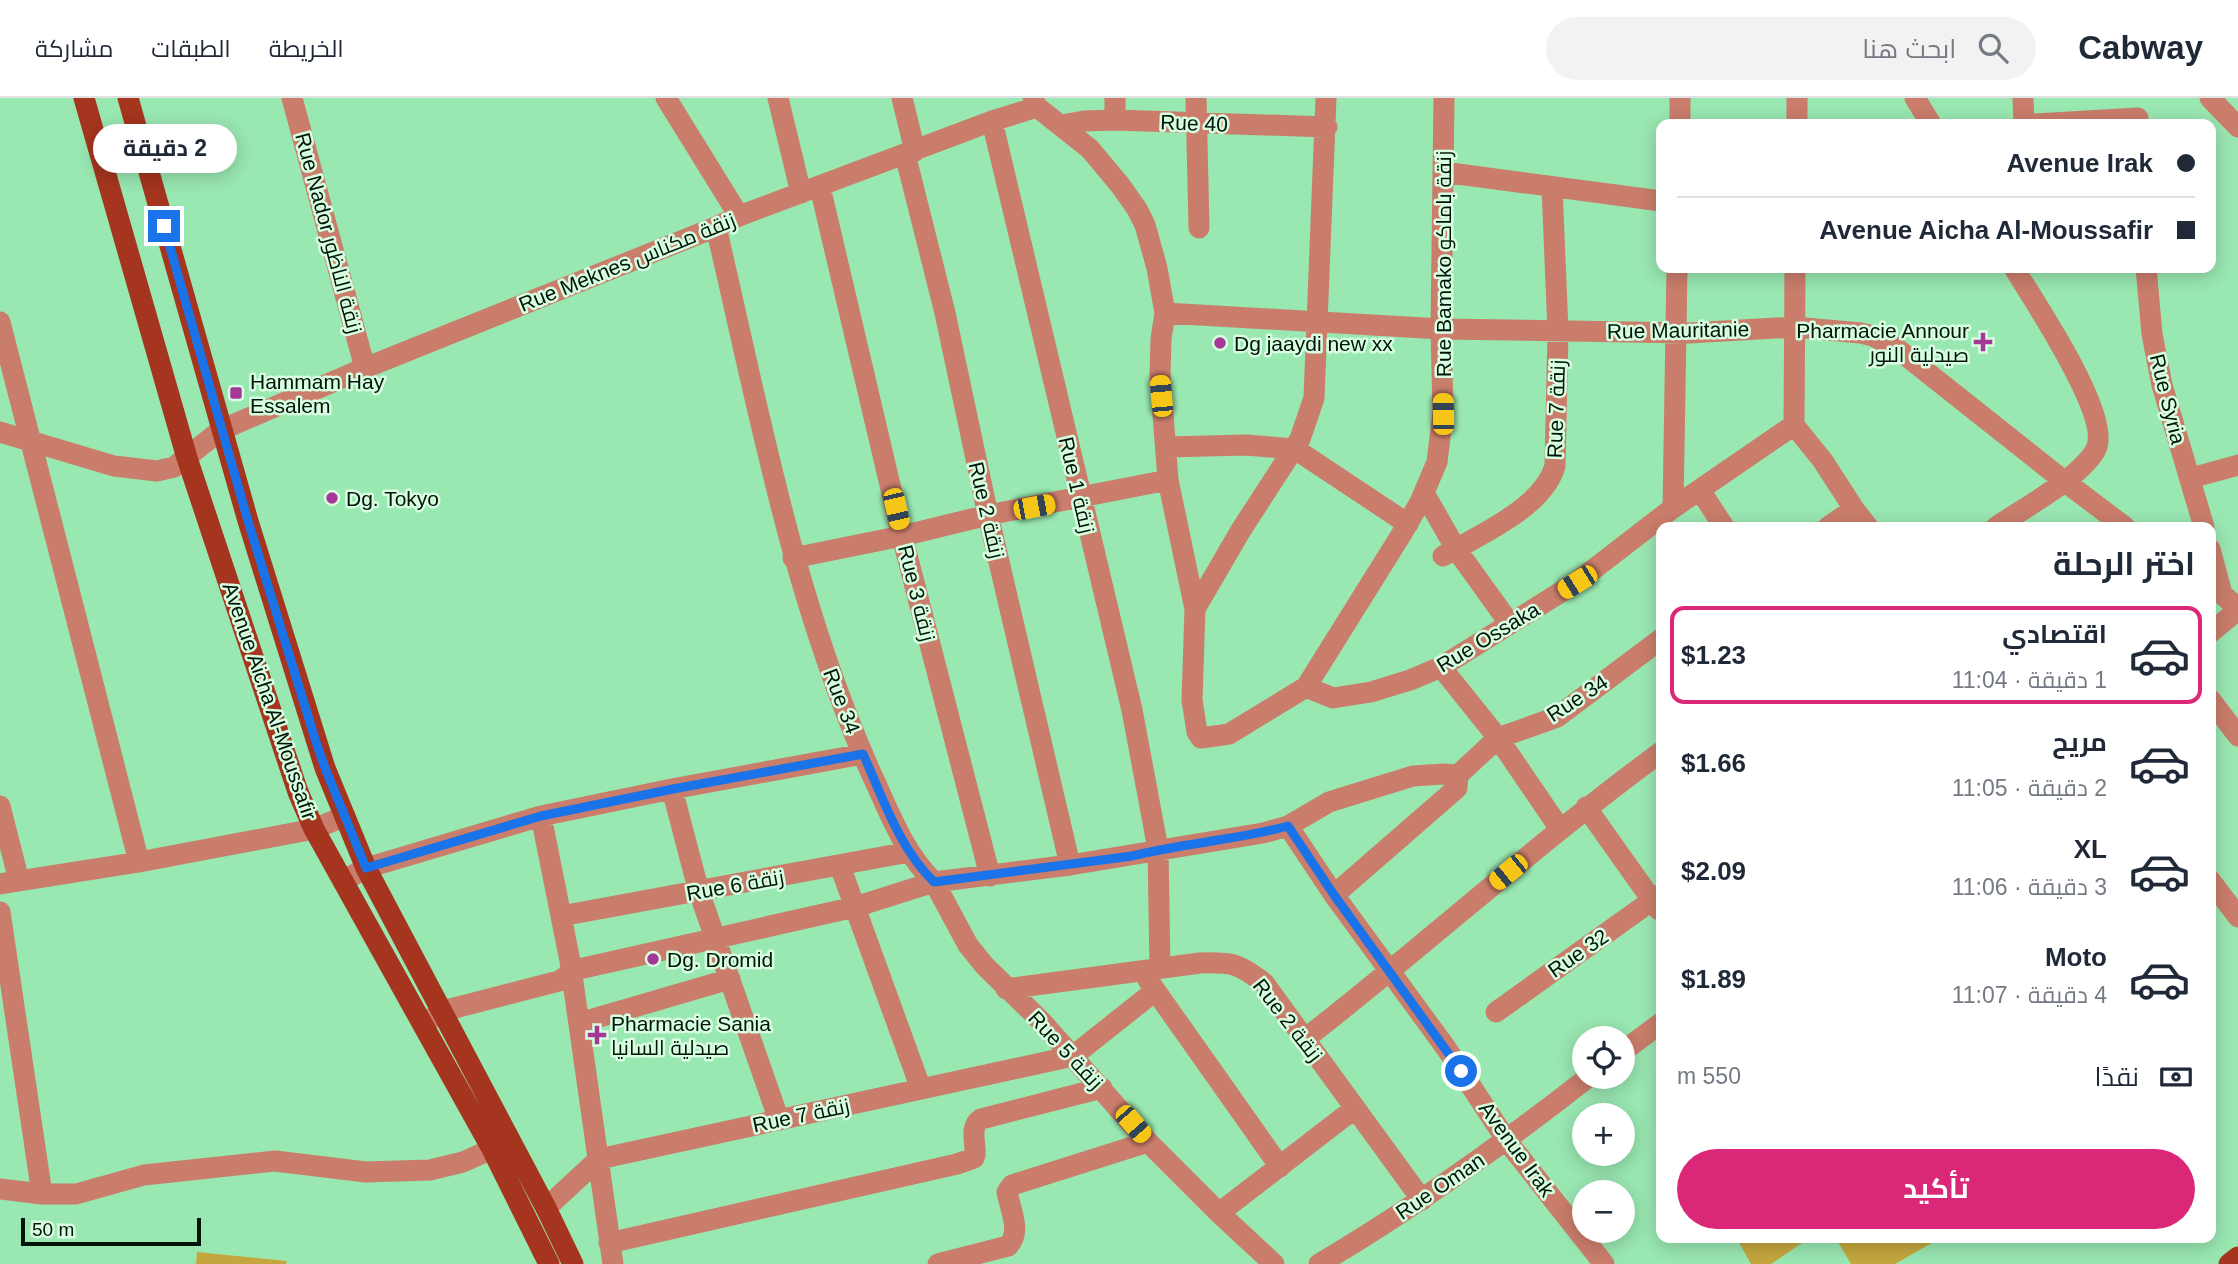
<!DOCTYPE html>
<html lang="ar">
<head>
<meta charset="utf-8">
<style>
	body { margin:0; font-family:Helvetica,Cairo,sans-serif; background:#f2f2f3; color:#1f2937; direction:rtl; height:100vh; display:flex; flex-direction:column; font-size:26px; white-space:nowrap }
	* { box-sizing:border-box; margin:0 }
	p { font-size:23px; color:#747a83 }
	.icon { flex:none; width:38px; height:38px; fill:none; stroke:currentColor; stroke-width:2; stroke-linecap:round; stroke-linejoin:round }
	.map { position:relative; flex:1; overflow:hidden; direction:ltr }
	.drawer { position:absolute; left:1656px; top:424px; width:560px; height:721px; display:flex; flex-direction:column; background:#fff; border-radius:14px; box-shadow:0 4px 18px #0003; direction:rtl }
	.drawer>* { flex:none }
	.guide { position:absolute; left:1656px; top:21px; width:560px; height:154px; border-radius:14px; box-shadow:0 4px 18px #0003; direction:rtl; display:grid; align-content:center; height:154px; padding:0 21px; background:#fff }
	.tools { position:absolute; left:1572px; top:928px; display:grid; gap:14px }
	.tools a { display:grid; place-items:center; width:63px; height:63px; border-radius:50%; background:#fff; box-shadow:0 4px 18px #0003; font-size:35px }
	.scale { position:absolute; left:21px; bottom:18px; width:180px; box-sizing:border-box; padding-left:7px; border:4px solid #001507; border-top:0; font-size:19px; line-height:24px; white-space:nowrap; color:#001507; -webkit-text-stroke:5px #d8fee2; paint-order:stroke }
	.end { position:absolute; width:32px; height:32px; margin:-16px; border:9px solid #1a73e8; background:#fff; box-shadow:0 0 0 4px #fff }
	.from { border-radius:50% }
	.bubble { position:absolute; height:49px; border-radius:24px; background:#fff; box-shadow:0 4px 18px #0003; font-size:23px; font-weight:700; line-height:49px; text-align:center; direction:rtl }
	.car { position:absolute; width:21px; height:42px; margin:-21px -10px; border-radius:9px; box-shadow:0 0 5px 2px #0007; background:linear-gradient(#f5c518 24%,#345 0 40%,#f5c518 0 76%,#345 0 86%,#f5c518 0) }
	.guide b { display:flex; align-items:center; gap:24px; height:66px; font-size:26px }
	.guide b+b { border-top:2px solid #e0e1e3 }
	.guide i { width:18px; height:18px; background:#1f2937 }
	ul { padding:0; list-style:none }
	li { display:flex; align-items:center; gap:21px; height:98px; margin:0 14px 10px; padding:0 7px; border:4px solid transparent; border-radius:14px }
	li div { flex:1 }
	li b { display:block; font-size:26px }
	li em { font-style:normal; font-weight:700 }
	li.active { border-color:#db2777 }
	li>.icon { width:63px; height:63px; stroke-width:1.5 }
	h2 { padding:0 21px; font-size:32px; line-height:84px }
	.pay { display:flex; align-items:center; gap:18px; height:77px; padding:0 21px; font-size:26px }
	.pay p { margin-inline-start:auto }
	.action { display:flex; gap:14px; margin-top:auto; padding:14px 21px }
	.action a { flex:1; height:80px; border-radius:42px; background:#db2777; color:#fff; font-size:28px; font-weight:700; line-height:80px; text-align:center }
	header { display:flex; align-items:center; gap:42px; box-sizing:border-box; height:98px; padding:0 35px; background:#fff; border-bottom:2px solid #e0e1e3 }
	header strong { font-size:33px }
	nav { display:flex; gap:38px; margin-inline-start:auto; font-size:24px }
	.search { width:490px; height:63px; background:#f2f2f3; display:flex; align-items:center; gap:18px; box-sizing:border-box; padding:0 24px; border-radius:38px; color:#747a83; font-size:26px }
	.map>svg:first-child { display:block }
	.green { fill:#c3a73e }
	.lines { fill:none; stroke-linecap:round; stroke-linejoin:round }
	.minor { stroke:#ca7d6b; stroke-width:21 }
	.major { stroke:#a5351e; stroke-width:21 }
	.route { stroke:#1a73e8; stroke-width:9 }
	.poi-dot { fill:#a53897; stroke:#d8fee2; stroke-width:2.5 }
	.labels { text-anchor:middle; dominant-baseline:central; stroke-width:5; stroke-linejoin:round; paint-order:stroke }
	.street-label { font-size:21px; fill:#001507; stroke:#d8fee2 }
	.poi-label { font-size:21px; fill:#001507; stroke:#d8fee2; text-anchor:start }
</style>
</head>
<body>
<header>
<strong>Cabway</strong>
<div class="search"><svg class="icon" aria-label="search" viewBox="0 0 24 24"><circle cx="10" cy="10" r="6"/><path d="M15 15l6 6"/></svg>ابحث هنا</div>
<nav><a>الخريطة</a><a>الطبقات</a><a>مشاركة</a></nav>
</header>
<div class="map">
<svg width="2238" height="1166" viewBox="0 0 2238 1166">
	<rect width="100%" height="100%" fill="#99e7b1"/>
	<path class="green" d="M1736,1139h75l-40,27h-20z
		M1835,1139h107l-47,27h-44z
		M197,1154l90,9 -1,3h-90z"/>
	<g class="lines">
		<path class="minor" d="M292,0l73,270
			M666,0l73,118
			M778,0l23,95
			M902,0l13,53
			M1033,0l4,9 53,42 30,36 17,24 8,16 12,43 8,45 -4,26 -1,36 8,105 27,129
			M1115,0v22
			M1196,0l3,130
			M1326,0l-12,300 -14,41 -59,91 -46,79 -3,91 5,32 4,6 28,-4 77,-47 27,11 38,-6 39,-12 31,-13 136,-85 96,-74 121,-83
			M1915,0l16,26
			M2023,0l1,26
			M2210,0l28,29
			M992,23l140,589 26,139 2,119
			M1680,26v-26
			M1797,26v-26
			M2035,26l103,-6
			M1062,27l22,-4 31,-1 212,7
			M905,56l40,159 43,202 82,350
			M1443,74l218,29
			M820,89l82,349 88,340
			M716,129c43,184 77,372 155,546 18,38 32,79 63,109l136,-17 193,-32 25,-7 41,-24 84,-26 31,-2 14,1
			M1795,170l-1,157 29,36 31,48 14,18
			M2146,170l6,66 10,51 42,142
			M1165,215l276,16 248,4 105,-6 67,6 12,3 22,11 169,134 61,46
			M0,224l139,540
			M0,334l114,34 43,5 17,-4 47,-37 144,-62 351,-141 23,-11 253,-95 45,-14
			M1166,349l80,-2 49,4 113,75
			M2191,380l47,-13
			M1700,392l24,37
			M1424,395l32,56 54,75
			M1673,410l4,-240
			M1828,429l26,-18
			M1996,429c28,-19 82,-48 99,-76 20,-32 -62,-151 -81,-183
			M2210,451l12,45 16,14
			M1443,458c36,-21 100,-48 112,-90l3,-135 -6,-144
			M793,460l109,-22 86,-21 180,-35
			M2210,535l28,-23
			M1441,569l57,71 62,91
			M1306,589l95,-152 19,-33 17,-40 6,-49 -2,-84 3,-231
			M2210,601l28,37
			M672,691l27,103 80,228
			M0,708l19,75
			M1586,709l73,103
			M541,718l29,145 43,303
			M1288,728l46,69 112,153 61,93 97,123
			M840,768l81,223
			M2210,782l28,37
			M343,783l23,-13 175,-52 131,-27 191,-35
			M0,786l139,-22 175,-33 31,-13
			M1334,797l123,-107 1,-13 40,-37 59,-21 104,-78
			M0,814l42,282
			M561,818l348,-64
			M1148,882l132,187
			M1006,891l194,-26c32,-1 38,0 64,20l158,217
			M1496,914l165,-118
			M429,922l14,-9 116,-30 8,-5 3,-5 285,-64 79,-25 34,63 16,20 58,57 106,120 71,71 55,51
			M579,925l151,-44
			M1306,940c120,-93 232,-196 355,-286
			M1622,954l39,-29
			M0,1091l42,5h34l68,-19 131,-14 91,11 64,-2 33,-8 29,-13
			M546,1110l53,-49 474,-103 82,-65
			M1219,1115l135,-104
			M609,1145l348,-79 17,-6 1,-3c1,-13 -6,-28 6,-36l121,-31
			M938,1166l70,-18c14,-14 2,-37 -1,-54l5,-7 136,-43
			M1319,1166c95,-56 184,-120 271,-188"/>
		<path class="major" d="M84,0l103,360 111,334 16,37 178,320 57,115
			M128,0l120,423 77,247 41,100 180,340 27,56
			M2229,1166l9,-7"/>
	</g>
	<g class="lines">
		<path class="route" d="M164,128l84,295 68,221 9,26 41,100 175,-52 132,-27 190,-35c20,44 36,94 71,128l198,-26c51,-13 105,-16 156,-30l46,69 127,176"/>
	</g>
	<g class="poi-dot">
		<path d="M1979.5 233.5h7v7h7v7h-7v7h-7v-7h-7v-7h7z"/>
		<circle cx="1220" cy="245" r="7"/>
		<rect x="229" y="288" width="14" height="14" rx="3.5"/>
		<circle cx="332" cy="400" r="7"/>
		<circle cx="653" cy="861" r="7"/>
		<path d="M593.5 926.5h7v7h7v7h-7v7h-7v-7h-7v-7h7z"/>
	</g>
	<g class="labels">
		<g class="street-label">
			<text transform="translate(1194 25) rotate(2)">Rue 40</text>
			<text transform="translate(329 135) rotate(75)">Rue Nador زنقة الناظور</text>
			<text transform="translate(627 164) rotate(-22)">Rue Meknes زنقة مكناس</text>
			<text transform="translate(1443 166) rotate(-90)">Rue Bamako زنقة باماكو</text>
			<text transform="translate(1678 232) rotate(-1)">Rue Mauritanie</text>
			<text transform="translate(2168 301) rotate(76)">Rue Syria</text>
			<text transform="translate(1556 311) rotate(-88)">Rue 7 زنقة</text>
			<text transform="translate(1077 387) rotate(77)">Rue 1 زنقة</text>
			<text transform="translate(987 412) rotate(77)">Rue 2 زنقة</text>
			<text transform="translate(917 495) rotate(76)">Rue 3 زنقة</text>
			<text transform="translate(1488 539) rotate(-31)">Rue Ossaka</text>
			<text transform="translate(1577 600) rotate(-33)">Rue 34</text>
			<text transform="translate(270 603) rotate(71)">Avenue Aicha Al-Moussafir</text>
			<text transform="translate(842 603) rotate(69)">Rue 34</text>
			<text transform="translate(735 787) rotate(-10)">Rue 6 زنقة</text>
			<text transform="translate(1578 855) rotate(-35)">Rue 32</text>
			<text transform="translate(1288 922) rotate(52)">Rue 2 زنقة</text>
			<text transform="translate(1066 952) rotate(47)">Rue 5 زنقة</text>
			<text transform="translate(801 1017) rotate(-12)">Rue 7 زنقة</text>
			<text transform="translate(1517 1051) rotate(54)">Avenue Irak</text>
			<text transform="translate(1440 1088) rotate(-34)">Rue Oman</text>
		</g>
		<g class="poi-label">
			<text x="1969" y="232" text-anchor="end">Pharmacie Annour<tspan x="1969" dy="24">صيدلية النور</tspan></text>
			<text x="1234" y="245">Dg jaaydi new xx</text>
			<text x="250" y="283">Hammam Hay<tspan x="250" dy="24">Essalem</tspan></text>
			<text x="346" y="400">Dg. Tokyo</text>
			<text x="667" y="861">Dg. Dromid</text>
			<text x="611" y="925">Pharmacie Sania<tspan x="611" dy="24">صيدلية السانيا</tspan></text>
		</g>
	</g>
</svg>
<div class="tools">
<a><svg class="icon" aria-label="locate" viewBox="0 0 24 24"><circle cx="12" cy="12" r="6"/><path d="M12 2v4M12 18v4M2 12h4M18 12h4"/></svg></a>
<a>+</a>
<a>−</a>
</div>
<div class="scale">50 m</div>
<i class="end from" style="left:1461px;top:973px"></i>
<i class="end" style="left:164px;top:128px"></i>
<div class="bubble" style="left:93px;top:26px;width:144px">2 دقيقة</div>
<i class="car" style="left:1161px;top:298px;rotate:355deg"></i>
<i class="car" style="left:1443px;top:316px;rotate:359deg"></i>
<i class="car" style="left:1034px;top:409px;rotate:79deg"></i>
<i class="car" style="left:896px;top:411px;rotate:167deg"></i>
<i class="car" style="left:1577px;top:484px;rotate:238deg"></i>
<i class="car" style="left:1508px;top:774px;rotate:231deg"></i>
<i class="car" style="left:1133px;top:1026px;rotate:139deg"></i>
<div class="guide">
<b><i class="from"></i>Avenue Irak</b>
<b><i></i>Avenue Aicha Al-Moussafir</b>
</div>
<section class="drawer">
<h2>اختر الرحلة</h2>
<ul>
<li class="active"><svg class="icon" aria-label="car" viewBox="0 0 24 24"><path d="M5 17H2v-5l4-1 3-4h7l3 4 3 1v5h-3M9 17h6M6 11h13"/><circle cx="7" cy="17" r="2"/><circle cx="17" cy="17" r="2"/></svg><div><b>اقتصادي</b><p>1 دقيقة · 11:04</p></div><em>$1.23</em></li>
<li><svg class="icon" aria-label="car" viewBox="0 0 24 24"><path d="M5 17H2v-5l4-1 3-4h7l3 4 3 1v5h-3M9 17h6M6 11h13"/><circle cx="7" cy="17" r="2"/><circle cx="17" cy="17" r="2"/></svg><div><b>مريح</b><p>2 دقيقة · 11:05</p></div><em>$1.66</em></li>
<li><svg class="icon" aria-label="car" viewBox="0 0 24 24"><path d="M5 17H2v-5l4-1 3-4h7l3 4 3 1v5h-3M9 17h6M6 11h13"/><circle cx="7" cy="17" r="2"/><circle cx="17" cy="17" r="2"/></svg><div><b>XL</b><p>3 دقيقة · 11:06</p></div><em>$2.09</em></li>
<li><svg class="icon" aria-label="car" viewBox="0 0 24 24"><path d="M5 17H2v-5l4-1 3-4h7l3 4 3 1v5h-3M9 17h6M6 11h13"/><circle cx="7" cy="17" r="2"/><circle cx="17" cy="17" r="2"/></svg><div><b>Moto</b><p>4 دقيقة · 11:07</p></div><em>$1.89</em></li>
</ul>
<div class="pay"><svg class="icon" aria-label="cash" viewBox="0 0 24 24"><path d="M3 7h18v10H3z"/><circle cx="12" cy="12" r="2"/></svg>نقدًا<p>550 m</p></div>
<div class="action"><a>تأكيد</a></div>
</section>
</div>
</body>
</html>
